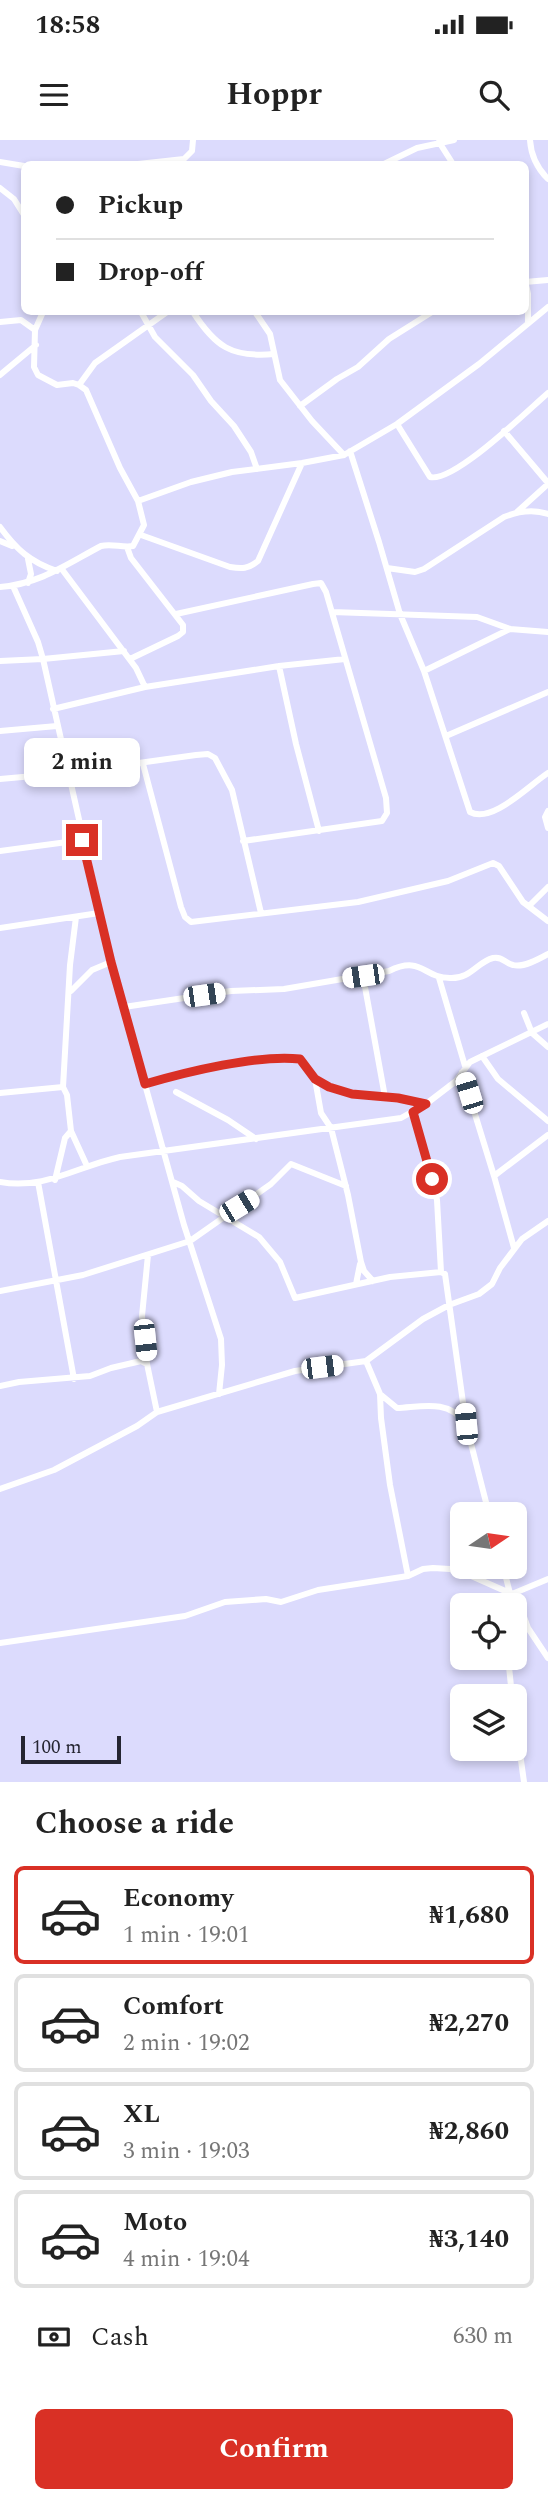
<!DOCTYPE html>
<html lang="en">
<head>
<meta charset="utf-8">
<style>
	body { margin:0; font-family:Spectral,serif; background:#f2f2f2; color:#222; height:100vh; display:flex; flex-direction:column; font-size:26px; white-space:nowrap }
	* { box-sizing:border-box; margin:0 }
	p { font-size:23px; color:#767676 }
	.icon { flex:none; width:38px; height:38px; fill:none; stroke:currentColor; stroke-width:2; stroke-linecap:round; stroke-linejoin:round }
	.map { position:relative; height:1642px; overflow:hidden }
	.panel { display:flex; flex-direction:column; background:#fff; flex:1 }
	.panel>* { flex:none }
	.guide { position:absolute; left:21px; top:21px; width:508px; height:154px; border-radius:10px; box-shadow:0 4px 10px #0003; display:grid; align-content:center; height:154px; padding:0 35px; background:#fff }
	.needle { width:46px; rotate:77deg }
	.fabs { position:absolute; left:450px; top:1362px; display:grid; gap:14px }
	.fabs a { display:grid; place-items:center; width:77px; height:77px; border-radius:10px; background:#fff; box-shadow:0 4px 10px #0003; font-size:35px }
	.scale { position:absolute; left:21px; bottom:18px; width:100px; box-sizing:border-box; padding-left:7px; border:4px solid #252531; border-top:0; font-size:19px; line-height:24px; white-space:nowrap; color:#252531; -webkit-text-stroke:5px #dcdbfd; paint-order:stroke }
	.end { position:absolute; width:32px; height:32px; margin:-16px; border:9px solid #d93025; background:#fff; box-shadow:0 0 0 4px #fff }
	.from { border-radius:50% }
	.bubble { position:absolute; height:49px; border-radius:10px; background:#fff; box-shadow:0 4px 10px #0003; font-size:23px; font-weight:700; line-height:49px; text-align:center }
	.car { position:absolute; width:21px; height:42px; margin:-21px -10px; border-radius:9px; box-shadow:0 0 5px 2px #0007; background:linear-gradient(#fff 24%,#345 0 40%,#fff 0 76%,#345 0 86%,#fff 0) }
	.guide b { display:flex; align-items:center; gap:24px; height:66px; font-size:26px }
	.guide b+b { border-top:2px solid #e0e0e0 }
	.guide i { width:18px; height:18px; background:#222 }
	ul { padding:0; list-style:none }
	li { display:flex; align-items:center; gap:21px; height:98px; margin:0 14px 10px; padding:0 21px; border:4px solid #e0e0e0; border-radius:10px }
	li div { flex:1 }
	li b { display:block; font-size:26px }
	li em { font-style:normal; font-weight:700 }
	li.selected { border-color:#d93025 }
	li>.icon { width:63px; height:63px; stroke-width:1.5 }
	h2 { padding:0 35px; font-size:32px; line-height:84px }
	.pay { display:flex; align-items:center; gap:18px; height:77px; padding:0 35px; font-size:26px }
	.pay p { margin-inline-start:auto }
	.action { display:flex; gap:14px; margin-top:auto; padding:14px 35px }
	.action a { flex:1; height:80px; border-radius:10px; background:#d93025; color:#fff; font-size:28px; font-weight:700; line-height:80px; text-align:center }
	.status { display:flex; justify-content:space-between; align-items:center; height:49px; padding:0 35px; background:#fff; direction:ltr }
	.status svg { height:19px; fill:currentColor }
	header { display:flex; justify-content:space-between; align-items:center; height:91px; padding:0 35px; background:#fff; font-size:32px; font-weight:700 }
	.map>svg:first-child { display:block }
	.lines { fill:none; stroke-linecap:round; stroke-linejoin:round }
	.minor { stroke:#fff; stroke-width:6 }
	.route { stroke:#d93025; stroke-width:9 }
</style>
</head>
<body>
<div class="status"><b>18:58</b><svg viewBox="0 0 49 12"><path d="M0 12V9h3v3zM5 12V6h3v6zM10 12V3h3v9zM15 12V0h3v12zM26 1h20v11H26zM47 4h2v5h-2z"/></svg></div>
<header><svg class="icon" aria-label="menu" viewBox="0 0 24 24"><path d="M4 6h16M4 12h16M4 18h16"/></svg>Hoppr<svg class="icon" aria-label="search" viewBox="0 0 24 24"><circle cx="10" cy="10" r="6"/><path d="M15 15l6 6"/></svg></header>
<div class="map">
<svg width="548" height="1642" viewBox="0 0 548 1642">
	<rect width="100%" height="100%" fill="#dcdbfd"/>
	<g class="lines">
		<path class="minor" d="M530,0c1,16 7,28 18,39
			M439,2l14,22
			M0,22l24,4
			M138,24l46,-5 8,-8 1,-11
			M384,24l33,-16 37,-8
			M0,48l14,11 10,16
			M525,140l3,14v28
			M525,142l23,-2
			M141,172l14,25 38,38 18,26 23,25 17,26 6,17
			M193,172c22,34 38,46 81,42
			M255,172l15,22 10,46 32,41 32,34
			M0,182l21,-2 14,10
			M0,235l36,-30
			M79,245l16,-22 72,-51
			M300,266l37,-27 21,-12 31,-28 43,-27
			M397,284l33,53c24,6 97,-66 118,-84
			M504,291l44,52
			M350,311l29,91 21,72 24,57 46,141c22,12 58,-26 78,-39
			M138,361l53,-19 41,-10 70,-9 42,-8 53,-31 82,-60 69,-57
			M517,372l31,-28
			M0,387c16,22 30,35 57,44
			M141,395l89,32c12,2 18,2 28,-6l44,-98
			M0,401l12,5
			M127,407l4,11 52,67v7l-5,4 -48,23
			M28,419l3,15 -3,9
			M387,428l28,4 9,-3 80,-52c15,-6 29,-8 44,-3
			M13,446l25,56 5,17 68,303 73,263 37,114 1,26 -3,29
			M0,447c40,-3 67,-23 101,-41 11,-3 21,2 32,0l11,-21 -6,-24 -18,-33 -34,-78 -7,-5 -6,-2 -16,2 -19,-10 -4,-8 1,-37 8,-18
			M332,472l145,5 33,12 38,3
			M176,474l137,-30 8,-1 5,9 60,206 1,15 -5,8 -139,20
			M0,521l43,-2 81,-8
			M279,526l17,78 23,87
			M424,531l86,-42
			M145,547l134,-21 66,-7
			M53,569l92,-22 -9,-19 -75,-100
			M0,591l57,-5
			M446,596l102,-44
			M143,624l38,143 4,10 6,5 167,-20 90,-21 45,-18 6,3 24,36 25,19
			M0,639l67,-6 129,-18 12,-1 7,4 17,32 29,123
			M548,671l-3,6 3,11
			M0,711l82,-11
			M529,766l19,-19
			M0,788l99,-15
			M363,836l22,121
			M439,838l26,88
			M71,851l21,-21 19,-8
			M124,867l107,-16 53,-2 105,-18c33,-16 34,7 61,7 21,1 27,-16 43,-20 9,-2 12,5 20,7 10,3 26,-6 35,-11
			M524,873l8,20 16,14
			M482,916l16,23 50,42
			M462,932l32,104 20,72
			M315,939l6,34 10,15 17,67 13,67 3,9 9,10
			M145,944c41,-12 114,-30 155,-24l15,19 14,8 23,7 46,4 28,6
			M63,947l7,-122 6,-48
			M176,952l52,28 28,19
			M0,953l63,-6 4,8 4,36 16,35
			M413,972l24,88 4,72
			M494,1036l54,-41
			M55,1040l10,-42 6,-7
			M0,1042c45,8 78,-16 120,-25l281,-39 25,-14 30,-23 14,-19 78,-38
			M38,1042l36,197
			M173,1042l9,4 17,15 60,36 21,25 15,36 95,-21 51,-5 4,2 21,150 23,90
			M148,1115l-6,61 5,48 10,48
			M356,1144l4,-20
			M0,1151l83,-16 107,-34 81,-57 20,-20 55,22
			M366,1221l14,33 1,24 9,67 18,91
			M0,1246l19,-4 71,-6 21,-8 30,-7 6,3
			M380,1254l17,14c24,-1 51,-9 67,14
			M0,1349l54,-19 83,-44 20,-14 138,-41 71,-10 57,-42 26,-14 30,-11 13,-10 8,-16 22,-29 26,-18
			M503,1426l10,39
			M512,1454l36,-15
			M0,1503l185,-27 40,-14 41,-3 15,3 37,-12 90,-14 15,-7 10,-1 17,1 19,6 43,19 6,6 10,28 20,30
			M508,1517l4,39
			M514,1570l10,72"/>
	</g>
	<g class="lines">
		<path class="route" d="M82,700l29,122 34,122c41,-12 114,-30 155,-25l15,20 14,8 23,7 46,4 28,6 -13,8 19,67"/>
	</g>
</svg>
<div class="fabs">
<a><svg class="needle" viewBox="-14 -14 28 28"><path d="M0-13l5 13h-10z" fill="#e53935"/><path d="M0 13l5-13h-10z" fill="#767676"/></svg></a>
<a><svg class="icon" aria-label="locate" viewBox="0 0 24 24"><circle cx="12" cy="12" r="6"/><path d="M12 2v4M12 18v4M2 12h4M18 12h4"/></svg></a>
<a><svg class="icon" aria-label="layers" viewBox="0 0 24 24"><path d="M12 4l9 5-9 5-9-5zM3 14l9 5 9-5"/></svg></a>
</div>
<div class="scale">100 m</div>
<i class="end from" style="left:432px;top:1039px"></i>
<i class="end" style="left:82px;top:700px"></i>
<div class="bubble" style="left:24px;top:598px;width:116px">2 min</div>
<i class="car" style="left:363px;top:836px;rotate:262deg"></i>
<i class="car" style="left:204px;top:855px;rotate:82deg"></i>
<i class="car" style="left:469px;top:953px;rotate:343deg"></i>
<i class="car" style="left:239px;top:1066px;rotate:59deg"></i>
<i class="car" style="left:145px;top:1200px;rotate:174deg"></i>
<i class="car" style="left:322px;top:1227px;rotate:83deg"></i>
<i class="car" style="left:466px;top:1284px;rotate:355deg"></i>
<div class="guide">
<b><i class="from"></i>Pickup</b>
<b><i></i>Drop-off</b>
</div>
</div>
<section class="panel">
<h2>Choose a ride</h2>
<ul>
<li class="selected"><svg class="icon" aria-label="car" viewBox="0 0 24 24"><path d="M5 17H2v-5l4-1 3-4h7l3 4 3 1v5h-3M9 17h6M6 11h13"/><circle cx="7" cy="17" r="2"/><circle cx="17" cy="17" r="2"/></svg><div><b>Economy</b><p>1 min · 19:01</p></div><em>₦1,680</em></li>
<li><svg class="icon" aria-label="car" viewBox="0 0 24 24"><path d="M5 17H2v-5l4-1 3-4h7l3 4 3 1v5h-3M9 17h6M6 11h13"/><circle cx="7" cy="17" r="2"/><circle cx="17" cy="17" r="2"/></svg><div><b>Comfort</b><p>2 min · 19:02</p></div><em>₦2,270</em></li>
<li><svg class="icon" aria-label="car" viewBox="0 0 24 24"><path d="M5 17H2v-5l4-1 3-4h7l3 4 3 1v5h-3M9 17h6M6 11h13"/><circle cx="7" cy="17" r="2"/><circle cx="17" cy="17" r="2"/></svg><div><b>XL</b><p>3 min · 19:03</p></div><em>₦2,860</em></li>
<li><svg class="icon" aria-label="car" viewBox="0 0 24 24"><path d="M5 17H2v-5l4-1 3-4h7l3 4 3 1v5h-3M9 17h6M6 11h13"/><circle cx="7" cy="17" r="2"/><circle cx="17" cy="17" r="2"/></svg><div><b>Moto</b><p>4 min · 19:04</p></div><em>₦3,140</em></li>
</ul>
<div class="pay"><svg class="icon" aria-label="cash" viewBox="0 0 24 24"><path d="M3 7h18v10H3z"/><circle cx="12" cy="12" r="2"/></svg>Cash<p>630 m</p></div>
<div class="action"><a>Confirm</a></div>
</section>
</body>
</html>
